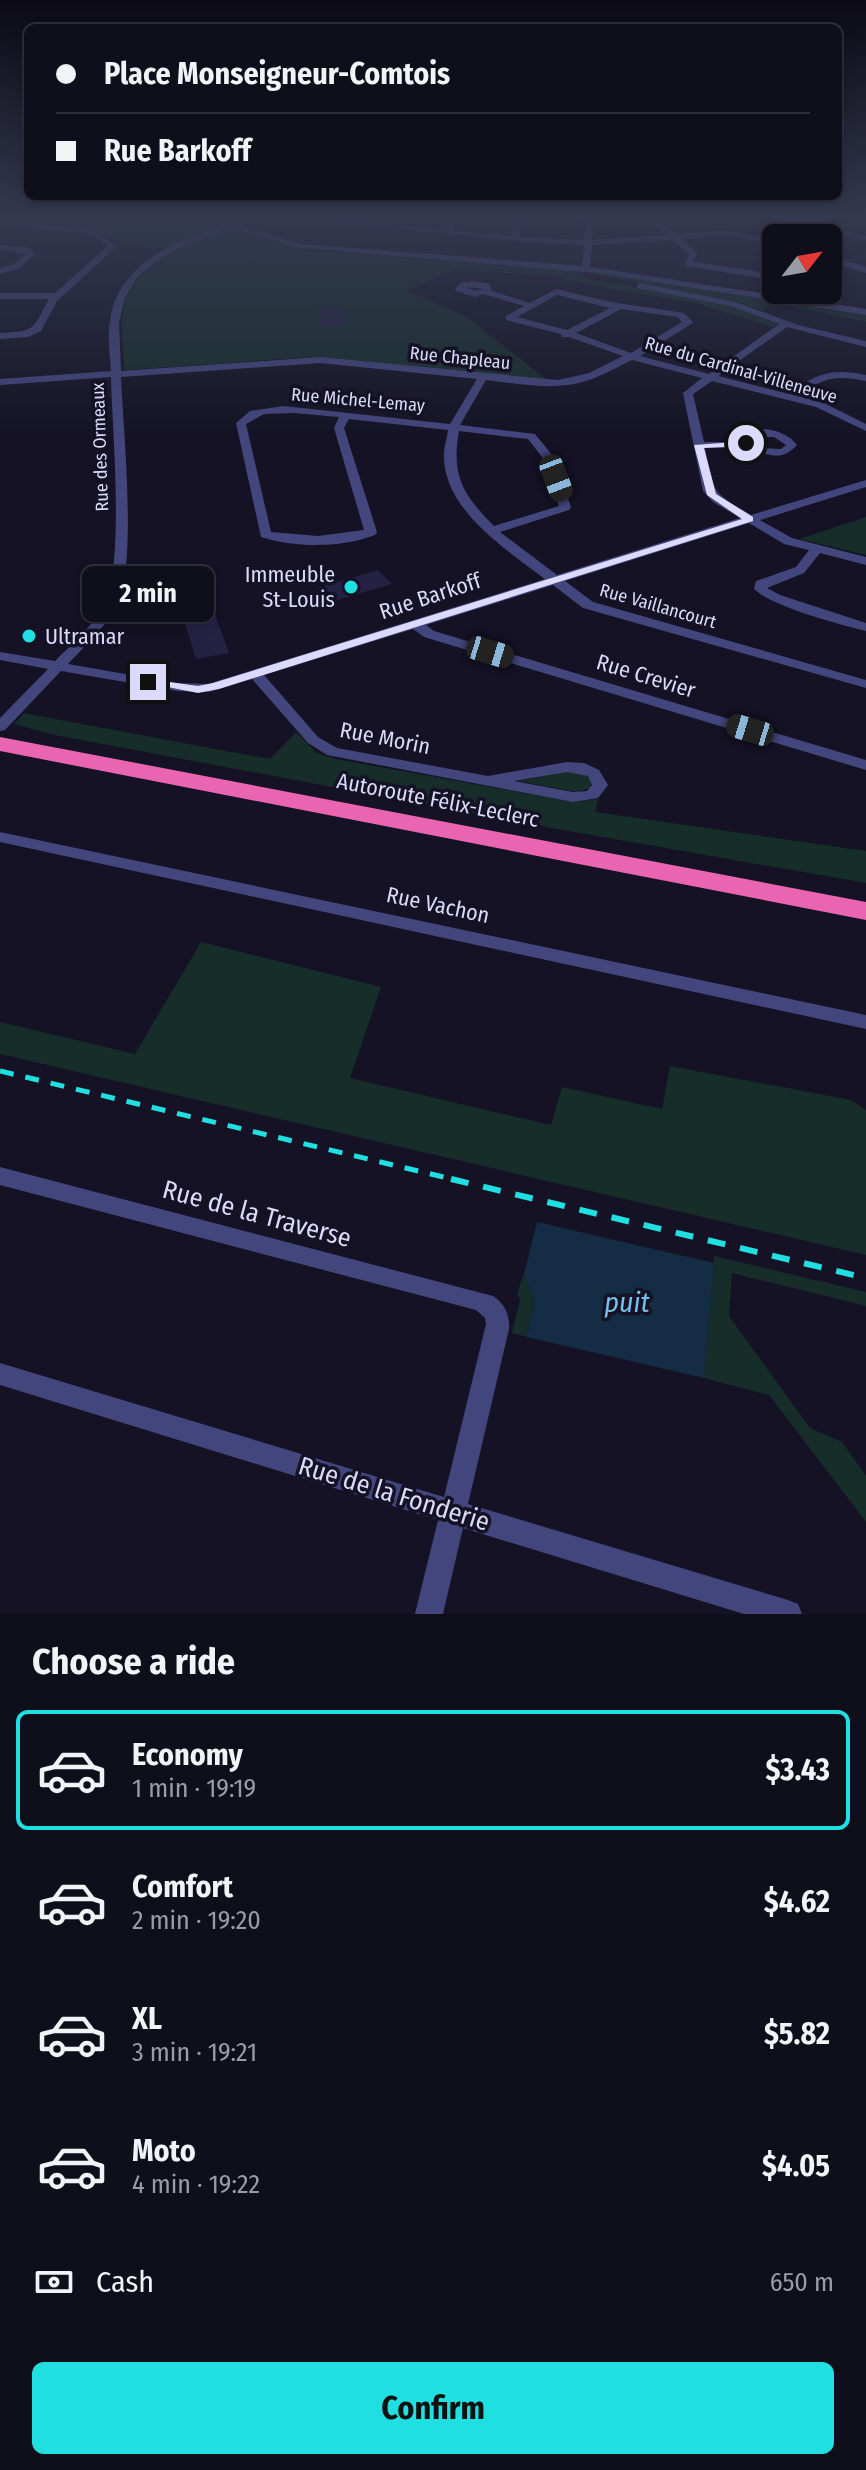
<!DOCTYPE html>
<html lang="en">
<head>
<meta charset="utf-8">
<style>
	body { margin:0; font-family:"Fira Sans Condensed",sans-serif; background:#1d1c28; color:#f1f3f6; height:100vh; display:flex; flex-direction:column; font-size:30px; white-space:nowrap }
	* { box-sizing:border-box; margin:0 }
	p { font-size:26px; color:#9b9ca3 }
	.icon { flex:none; width:44px; height:44px; fill:none; stroke:currentColor; stroke-width:2; stroke-linecap:round; stroke-linejoin:round }
	.map { position:relative; height:1614px; overflow:hidden }
	.details { display:flex; flex-direction:column; background:#0f0e1b; flex:1 }
	.details>* { flex:none }
	.banner { position:absolute; left:24px; top:24px; width:818px; height:176px; border-radius:12px; box-shadow:0 4px 12px #0003,0 0 0 2px #2f2e3a; display:grid; align-content:center; height:176px; padding:0 32px; background:#0f0e1b }
	.needle { width:52px; rotate:59deg }
	.tools { position:absolute; left:762px; top:224px; display:grid; gap:16px }
	.tools a { display:grid; place-items:center; width:80px; height:80px; border-radius:12px; background:#0f0e1b; box-shadow:0 4px 12px #0003,0 0 0 2px #2f2e3a; font-size:40px }
	.end { position:absolute; width:36px; height:36px; margin:-18px; border:10px solid #dbdafa; background:#111; box-shadow:0 0 0 4px #111 }
	.from { border-radius:50% }
	.bubble { position:absolute; height:56px; border-radius:12px; background:#0f0e1b; box-shadow:0 4px 12px #0003,0 0 0 2px #2f2e3a; font-size:26px; font-weight:700; line-height:56px; text-align:center }
	.car { position:absolute; width:24px; height:48px; margin:-24px -12px; border-radius:10px; box-shadow:0 0 6px 2px #0007; background:linear-gradient(#222 24%,#8ab4d8 0 40%,#222 0 76%,#8ab4d8 0 86%,#222 0) }
	.banner b { display:flex; align-items:center; gap:28px; height:76px; font-size:30px }
	.banner b+b { border-top:2px solid #2f2e3a }
	.banner i { width:20px; height:20px; background:#f1f3f6 }
	ul { padding:0; list-style:none }
	li { display:flex; align-items:center; gap:24px; height:120px; margin:0 16px 12px; padding:0 16px; border:4px solid transparent; border-radius:12px }
	li div { flex:1 }
	li b { display:block; font-size:30px }
	li em { font-style:normal; font-weight:700 }
	li.on { border-color:#20dfe1 }
	li>.icon { width:72px; height:72px; stroke-width:1.5 }
	h2 { padding:0 32px; font-size:36px; line-height:96px }
	.pay { display:flex; align-items:center; gap:20px; height:88px; padding:0 32px; font-size:30px }
	.pay p { margin-inline-start:auto }
	.button { display:flex; gap:16px; margin-top:auto; padding:16px 32px }
	.button a { flex:1; height:92px; border-radius:12px; background:#20dfe1; color:#111; font-size:32px; font-weight:700; line-height:92px; text-align:center }
	.map>svg:first-child { display:block }
	.green { fill:#162d2a }
	.water { fill:#152c45 }
	.lines { fill:none; stroke-linecap:round; stroke-linejoin:round }
	.stream { stroke:#152c45; stroke-width:2 }
	.building { fill:#252143 }
	.minor { fill:#43467d; fill-rule:evenodd }
	.highway { fill:#ea65b1; fill-rule:evenodd }
	.rail-far1 { stroke:#20dfe1; stroke-width:5; stroke-dasharray:14 12; stroke-linecap:butt }
	.rail { stroke:#20dfe1; stroke-width:6; stroke-dasharray:18 15; stroke-linecap:butt }
	.route { fill:#dbdafa }
	.poi-dot { fill:#20dfe1; stroke:#141224; stroke-width:3 }
	.labels { text-anchor:middle; dominant-baseline:central; stroke-width:7; stroke-linejoin:round; paint-order:stroke }
	.far-street-label { font-size:18px; fill:#dbdafa; stroke:#141224 }
	.poi-label { font-size:22px; fill:#dbdafa; stroke:#141224; text-anchor:end }
	.street-label { font-size:22px; fill:#dbdafa; stroke:#141224 }
	.near-street-label { font-size:26px; fill:#dbdafa; stroke:#141224 }
	.near-water-label { font-size:28px; font-style:italic; fill:#76c0ec; stroke:#141224 }
</style>
</head>
<body>
<div class="map">
<svg width="866" height="1614" viewBox="0 0 866 1614">
	<rect width="100%" height="100%" fill="#141224"/>
	<path class="green" d="M0,215h183l38,11 -55,22 -46,-4 -24,-14 -96,-9z
		M230,229l77,21 268,20 13,9 138,25 51,20 -5,3 -76,-24 -80,-13 -63,-14 -99,-7 -47,22 60,26 80,63 -233,-23 -190,13c0,-20 -4,-43 0,-63 8,-42 70,-67 106,-78z
		M594,272l272,43v7l-91,-19 -14,7 -26,-9 -141,-27z
		M866,517v38l-67,-16z
		M24,713l246,46 26,-27 21,21 19,6 238,43 24,-3 -3,13 271,39v32l-320,-56 -491,-92 -41,-11z
		M571,771l15,3 6,5 -2,9 -13,4 -59,-11z
		M201,942l180,45 -31,91 201,47 11,-38 100,22 8,-43 181,34 15,10v145l-866,-201v-32l135,32z
		M714,1256l152,36v14l-134,-33 -3,43 81,112 32,14 24,34v46l-97,-127 -65,-17z
		M524,1274l10,27 -7,36 -15,-4 8,-33 -3,-7z"/>
	<path class="water" d="M537,1222l177,41 -10,115 -177,-41 7,-36 -10,-27z"/>
	<g class="lines">
		<path class="stream" d="M77,215l32,3 66,25"/>
	</g>
	<path class="building" d="M340,308l8,17 -25,2 -7,-17z
		M198,565l14,42 17,46 -33,6 -28,-90z
		M378,570l14,14 -61,18 -14,-14z"/>
	<g class="lines">
		<path class="minor" d="M190,215c14,-1 24,6 38,7 13,2 29,-7 44,-7l-33,11 62,18 281,22 2,-21 -60,-3 -190,-20 12,-6 33,-1 -3,3 -29,3 98,9 1,-6 -6,-9h8l6,9 -1,7 59,5 2,-10 -7,-11h8l7,11 -3,11 65,3 1,-15 -10,-10h8l10,10 -1,15 75,-5 -23,-20h8l24,19 48,-3 52,8v4l-52,-8 -43,4 16,14 -4,9 83,12v6l-91,-14 4,-12 -17,-14 -80,5 -2,22 276,42v6l-268,-42 -298,-25 -69,-20 -56,22 -21,13 -18,16 -11,19 -6,24 2,49 199,-14 238,23 31,-7 34,-17 -54,-19h-7l-1,-3 -55,-14v-4l18,-10 -41,-12 -8,3 -19,-6 -1,-2 5,-6 14,-2 15,3 3,7 38,12 26,-14 55,13 73,11 9,9 -2,2 -51,32 69,18 70,-50 -48,-18 -94,-18v-4l3,-1 96,19 62,23 68,16v6l-79,-20 -69,49 71,18c28,-21 42,-26 77,-19v6c-32,-6 -42,-4 -67,15l25,7 42,21v7l-50,-24 -104,-26 -19,13 11,48h37c11,-21 44,-13 56,3 -18,20 -32,6 -53,3 -12,-1 -26,0 -39,0 10,46 5,43 46,67l115,-35v7l-106,33 32,18 74,19v8l-46,-12 -16,20 -37,15 13,7 86,28v8c-28,-7 -93,-24 -112,-42l2,-8 40,-14 13,-17 -25,-6 -35,-21 -184,58 28,21 273,78v8l-283,-80 -30,-23 -127,40 8,6 432,129v10l-442,-133 -11,-8 -149,46 54,62 19,11 151,28 79,-14 17,1 15,7 9,15 -10,13 -25,4 -246,-47 -19,-12 -56,-64 -43,13 -32,-1 -116,-20 -56,59 -5,1v-13l48,-49 -48,-9v-8l55,9c17,-17 37,-34 49,-56 21,-40 8,-177 7,-228l-111,8v-6l111,-8c-1,-16 -4,-34 -1,-50 7,-56 64,-80 112,-95zM466,287l18,2 -9,2zM557,295l53,13 -43,22 -50,-13zM621,309l57,8 4,5 -51,31 -55,-20zM632,360l70,18 -19,15 20,98 10,11 27,16 -183,57 -57,-43 69,-22 2,-3 -18,-51 -18,-22 -75,-9 26,-45c33,4 68,11 100,1 16,-5 31,-14 46,-21zM320,363l157,16 -27,45 -167,-18 -33,5 -14,12 25,114c34,11 80,11 114,-2l2,-3 -33,-104 5,-9 99,11c-1,8 -4,16 -4,24 -2,55 63,96 101,125l-337,105 -31,-1 -109,-19c17,-18 35,-35 48,-56 22,-39 7,-181 5,-231zM294,413l45,4 -5,11 30,102 -46,6 -47,-4 -25,-108 18,-10zM459,431l69,8 14,18 17,49 -65,20c-31,-31 -43,-50 -35,-95zM758,437h16l12,8 -5,4 -18,-1 -11,-6zM567,772l21,4 4,9 -5,6 -14,1 -59,-11z
			M766,215h12l88,21v4z
			M0,221l93,9 24,16 -60,55 -16,30 -13,6 -28,2v-6c37,-2 32,-3 49,-34h-49v-6h55l53,-47 -17,-12 -91,-9z
			M0,245l30,3 5,6 -17,15 -18,5v-6l12,-3 14,-11 -26,-5z
			M828,255l38,12v6l-38,-12z
			M0,832l866,183v14l-866,-187z
			M0,1167l493,129c12,8 17,19 16,33l-41,175 320,96 10,4 4,10h-58l-281,-86 -20,86h-28l23,-94 -438,-135v-22l444,134 42,-173 -1,-6 -9,-8 -476,-125z"/>
		<path class="highway" d="M0,737l866,165v18l-866,-169z"/>
		<path class="rail-far1" d="M0,1071l460,110"/>
		<path class="rail" d="M451,1179l415,99"/>
	</g>
	<linearGradient id="sky" x2="0" y2="1"><stop stop-color="#0b0a14"/><stop offset="0.49" stop-color="#343950"/><stop offset="1" stop-color="#343950" stop-opacity="0"/></linearGradient>
	<rect width="866" height="441" fill="url(#sky)"/>
	<path class="route" d="M749,441l-3,5 -42,2 12,46 37,23v4l-534,168 -21,4 -56,-11 6,-3 50,7 15,-3 529,-164 -35,-24 -13,-50z"/>
	<g class="poi-dot">
		<circle cx="351" cy="587" r="8"/>
		<circle cx="29" cy="636" r="8"/>
	</g>
	<g class="labels">
		<g class="far-street-label">
			<text transform="translate(460 358) rotate(6)">Rue Chapleau</text>
			<text transform="translate(741 370) rotate(16)">Rue du Cardinal-Villeneuve</text>
			<text transform="translate(358 400) rotate(5)">Rue Michel-Lemay</text>
			<text transform="translate(100 447) rotate(-92)">Rue des Ormeaux</text>
			<text transform="translate(658 606) rotate(16)">Rue Vaillancourt</text>
		</g>
		<g class="poi-label">
			<text x="335" y="574">Immeuble<tspan x="335" dy="25">St-Louis</tspan></text>
			<text x="45" y="636" text-anchor="start">Ultramar</text>
		</g>
		<g class="street-label">
			<text transform="translate(430 596) rotate(-18)">Rue Barkoff</text>
			<text transform="translate(646 676) rotate(17)">Rue Crevier</text>
			<text transform="translate(385 738) rotate(11)">Rue Morin</text>
			<text transform="translate(438 800) rotate(11)">Autoroute Félix-Leclerc</text>
			<text transform="translate(438 905) rotate(12)">Rue Vachon</text>
		</g>
		<g class="near-street-label">
			<text transform="translate(257 1214) rotate(15)">Rue de la Traverse</text>
			<text transform="translate(394 1494) rotate(17)">Rue de la Fonderie</text>
		</g>
		<g class="near-water-label">
			<text x="627" y="1302">puit</text>
		</g>
	</g>
</svg>
<div class="tools">
<a><svg class="needle" viewBox="-14 -14 28 28"><path d="M0-13l5 13h-10z" fill="#e53935"/><path d="M0 13l5-13h-10z" fill="#9b9ca3"/></svg></a>
</div>
<i class="end from" style="left:746px;top:443px"></i>
<i class="end" style="left:148px;top:682px"></i>
<div class="bubble" style="left:82px;top:566px;width:132px">2 min</div>
<i class="car" style="left:556px;top:478px;rotate:159deg"></i>
<i class="car" style="left:490px;top:652px;rotate:107deg"></i>
<i class="car" style="left:750px;top:730px;rotate:287deg"></i>
<div class="banner">
<b><i class="from"></i>Place Monseigneur-Comtois</b>
<b><i></i>Rue Barkoff</b>
</div>
</div>
<section class="details">
<h2>Choose a ride</h2>
<ul>
<li class="on"><svg class="icon" aria-label="car" viewBox="0 0 24 24"><path d="M5 17H2v-5l4-1 3-4h7l3 4 3 1v5h-3M9 17h6M6 11h13"/><circle cx="7" cy="17" r="2"/><circle cx="17" cy="17" r="2"/></svg><div><b>Economy</b><p>1 min · 19:19</p></div><em>$3.43</em></li>
<li><svg class="icon" aria-label="car" viewBox="0 0 24 24"><path d="M5 17H2v-5l4-1 3-4h7l3 4 3 1v5h-3M9 17h6M6 11h13"/><circle cx="7" cy="17" r="2"/><circle cx="17" cy="17" r="2"/></svg><div><b>Comfort</b><p>2 min · 19:20</p></div><em>$4.62</em></li>
<li><svg class="icon" aria-label="car" viewBox="0 0 24 24"><path d="M5 17H2v-5l4-1 3-4h7l3 4 3 1v5h-3M9 17h6M6 11h13"/><circle cx="7" cy="17" r="2"/><circle cx="17" cy="17" r="2"/></svg><div><b>XL</b><p>3 min · 19:21</p></div><em>$5.82</em></li>
<li><svg class="icon" aria-label="car" viewBox="0 0 24 24"><path d="M5 17H2v-5l4-1 3-4h7l3 4 3 1v5h-3M9 17h6M6 11h13"/><circle cx="7" cy="17" r="2"/><circle cx="17" cy="17" r="2"/></svg><div><b>Moto</b><p>4 min · 19:22</p></div><em>$4.05</em></li>
</ul>
<div class="pay"><svg class="icon" aria-label="cash" viewBox="0 0 24 24"><path d="M3 7h18v10H3z"/><circle cx="12" cy="12" r="2"/></svg>Cash<p>650 m</p></div>
<div class="button"><a>Confirm</a></div>
</section>
</body>
</html>
